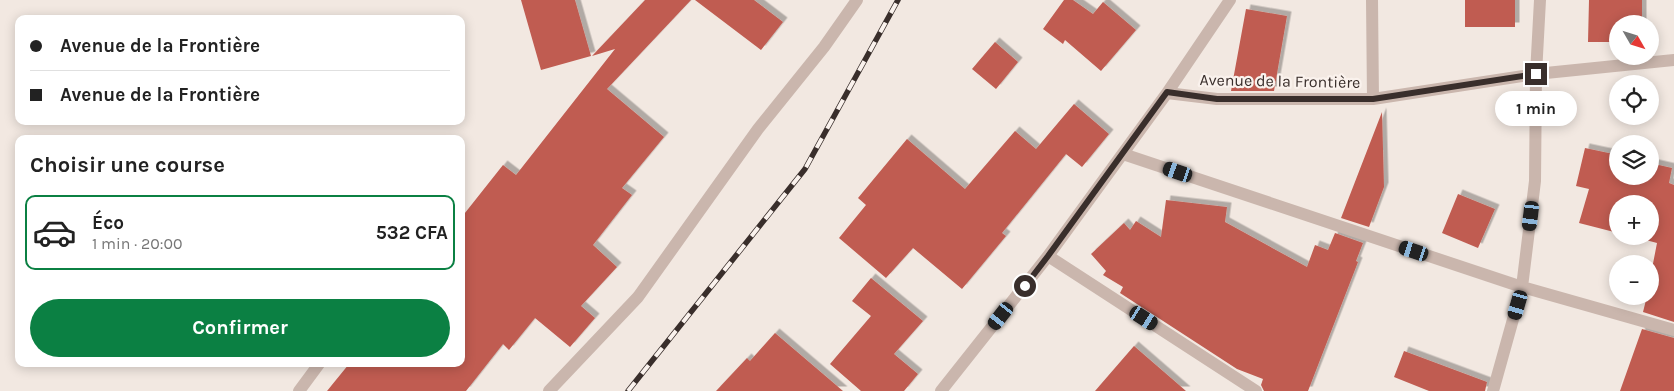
<!DOCTYPE html>
<html lang="fr">
<head>
<meta charset="utf-8">
<style>
	body { margin:0; font-family:Karla,sans-serif; background:#f2f2f2; color:#222; height:100vh; display:flex; flex-direction:column; font-size:19px; white-space:nowrap }
	* { box-sizing:border-box; margin:0 }
	p { font-size:16px; color:#767676 }
	.icon { flex:none; width:28px; height:28px; fill:none; stroke:currentColor; stroke-width:2; stroke-linecap:round; stroke-linejoin:round }
	.map { position:relative; flex:1; overflow:hidden }
	.drawer { position:absolute; left:15px; top:135px; width:450px; height:232px; display:flex; flex-direction:column; background:#fff; border-radius:10px; box-shadow:0 2px 12px #0003 }
	.drawer>* { flex:none }
	.top-card { position:absolute; left:15px; top:15px; width:450px; height:110px; border-radius:10px; box-shadow:0 2px 12px #0003; display:grid; align-content:center; height:110px; padding:0 15px; background:#fff }
	.needle { width:32px; rotate:129deg }
	.controls { position:absolute; left:1609px; top:15px; display:grid; gap:10px }
	.controls a { display:grid; place-items:center; width:50px; height:50px; border-radius:50%; background:#fff; box-shadow:0 2px 12px #0003; font-size:25px }
	.end { position:absolute; width:22px; height:22px; margin:-11px; border:6px solid #392e2b; background:#fff; box-shadow:0 0 0 2px #fff }
	.from { border-radius:50% }
	.bubble { position:absolute; height:35px; border-radius:18px; background:#fff; box-shadow:0 2px 12px #0003; font-size:16px; font-weight:700; line-height:35px; text-align:center }
	.car { position:absolute; width:15px; height:30px; margin:-15px -8px; border-radius:6px; box-shadow:0 0 4px 1px #0007; background:linear-gradient(#222 24%,#8ab4d8 0 40%,#222 0 76%,#8ab4d8 0 86%,#222 0) }
	.top-card b { display:flex; align-items:center; gap:18px; height:48px; font-size:19px }
	.top-card b+b { border-top:1px solid #e0e0e0 }
	.top-card i { width:12px; height:12px; background:#222 }
	ul { padding:0; list-style:none }
	li { display:flex; align-items:center; gap:15px; height:75px; margin:0 10px 8px; padding:0 5px; border:2px solid transparent; border-radius:10px }
	li div { flex:1 }
	li b { display:block; font-size:19px }
	li em { font-style:normal; font-weight:700 }
	li.on { border-color:#0b8043 }
	li>.icon { width:45px; height:45px; stroke-width:1.5 }
	h2 { padding:0 15px; font-size:22px; line-height:60px }
	.cta { display:flex; gap:10px; margin-top:auto; padding:10px 15px }
	.cta a { flex:1; height:58px; border-radius:30px; background:#0b8043; color:#fff; font-size:20px; font-weight:700; line-height:58px; text-align:center }
	.map>svg:first-child { display:block }
	.building { fill:#c05c51; filter:url(#shadow) }
	.lines { fill:none; stroke-linecap:round; stroke-linejoin:round }
	.minor { stroke:#cab6ad; stroke-width:12 }
	.rail-casing { stroke:#392e2b; stroke-width:5.5 }
	.rail { stroke:#faf2ed; stroke-width:4; stroke-dasharray:11; stroke-linecap:butt }
	.route { stroke:#392e2b; stroke-width:6 }
	.labels { text-anchor:middle; dominant-baseline:central; stroke-width:4.5; stroke-linejoin:round; paint-order:stroke }
	.street-label { font-size:16px; fill:#392e2b; stroke:#faf2ed }
</style>
</head>
<body>
<div class="map">
<svg width="1674" height="391" viewBox="0 0 1674 391">
	<defs>
		<filter id="shadow"><feDropShadow dx="4.5" dy="-4.5" stdDeviation="0" flood-color="#0004"/></filter>
	</defs>
	<rect width="100%" height="100%" fill="#f2e8e1"/>
	<path class="building" d="M521,0h54l16,56 -50,14z
		M645,0h46l-84,89 57,48 -42,51 10,7 -39,50 24,22 -36,39 14,12 -25,29 -35,-29 -26,32 -6,-6 -37,47h-139l22,-27h112v-146l42,-53 13,10 99,-126 -23,7z
		M695,0h59l29,22 -22,28z
		M1064,0h9l20,14 10,-12 33,28 -35,41 -36,-31 -2,4 -20,-15z
		M1465,0h50v27h-50z
		M1589,0h53v24h-24v18h-30z
		M1246,9l41,7 -13,75h-43z
		M995,42l23,20 -22,27 -24,-20z
		M1074,104l35,30 -27,33 -16,-13 -64,79 4,3 -44,53 -49,-41 -27,30 -47,-40 27,-33 -8,-7 49,-59 58,50 50,-58 21,18z
		M1382,112l2,75 -15,40 -28,-9z
		M1585,148l33,7v21h32v-13l22,5 -3,15 5,2v137l-31,-10 4,-16h3v-17l7,-36 -26,-7h19v-32h-32v29l-39,-10 10,-34 -13,-3z
		M1458,194l37,15 -17,39 -36,-15z
		M1166,200l61,7 -2,15 82,45 8,-22 13,5 7,-17 28,10 -7,18 2,1 -50,129h-44l-3,-6 2,-6 -26,-10 -117,-76 3,-6 -20,-12 3,-4 -15,-17 33,-31 6,7 6,-9 25,16z
		M871,278l52,43 -29,33 24,20 -14,17h-43l-31,-27 41,-48 -19,-15z
		M1642,329l32,9v53h-54z
		M775,333l68,58h-127l31,-33 3,3z
		M1134,346l52,45h-91z
		M1404,351l83,31 -2,9h-56l-35,-14z"/>
	<g class="lines">
		<path class="minor" d="M1372,0l1,99
			M1167,93l63,-93
			M1123,154l399,133 152,43
			M1048,256l208,135
			M299,391l20,-27
			M549,391l89,-94 120,-168 66,-82 33,-47
			M941,391l107,-135 119,-163 50,6h156l163,-25 138,-14
			M1493,391l29,-104 13,-106 1,-107 4,-74"/>
		<g class="rail-casing">
			<path id="rail" d="M628,391l177,-222 93,-169"/>
		</g>
		<use href="#rail" class="rail"/>
	</g>
	<g class="lines">
		<path class="route" d="M1025,286l23,-30 119,-164 50,7h156l163,-25"/>
	</g>
	<g class="labels">
		<g class="street-label">
			<text transform="translate(1280 81) rotate(1)">Avenue de la Frontière</text>
		</g>
	</g>
</svg>
<div class="controls">
<a><svg class="needle" viewBox="-14 -14 28 28"><path d="M0-13l5 13h-10z" fill="#e53935"/><path d="M0 13l5-13h-10z" fill="#767676"/></svg></a>
<a><svg class="icon" aria-label="locate" viewBox="0 0 24 24"><circle cx="12" cy="12" r="6"/><path d="M12 2v4M12 18v4M2 12h4M18 12h4"/></svg></a>
<a><svg class="icon" aria-label="layers" viewBox="0 0 24 24"><path d="M12 4l9 5-9 5-9-5zM3 14l9 5 9-5"/></svg></a>
<a>+</a>
<a>−</a>
</div>
<i class="end from" style="left:1025px;top:286px"></i>
<i class="end" style="left:1536px;top:74px"></i>
<div class="bubble" style="left:1495px;top:91px;width:82px">1 min</div>
<i class="car" style="left:1178px;top:172px;rotate:289deg"></i>
<i class="car" style="left:1531px;top:216px;rotate:187deg"></i>
<i class="car" style="left:1414px;top:251px;rotate:288deg"></i>
<i class="car" style="left:1518px;top:305px;rotate:196deg"></i>
<i class="car" style="left:1001px;top:316px;rotate:218deg"></i>
<i class="car" style="left:1144px;top:318px;rotate:123deg"></i>
<div class="top-card">
<b><i class="from"></i>Avenue de la Frontière</b>
<b><i></i>Avenue de la Frontière</b>
</div>
<section class="drawer">
<h2>Choisir une course</h2>
<ul>
<li class="on"><svg class="icon" aria-label="car" viewBox="0 0 24 24"><path d="M5 17H2v-5l4-1 3-4h7l3 4 3 1v5h-3M9 17h6M6 11h13"/><circle cx="7" cy="17" r="2"/><circle cx="17" cy="17" r="2"/></svg><div><b>Éco</b><p>1 min · 20:00</p></div><em>532 CFA</em></li>
</ul>
<div class="cta"><a>Confirmer</a></div>
</section>
</div>
</body>
</html>
